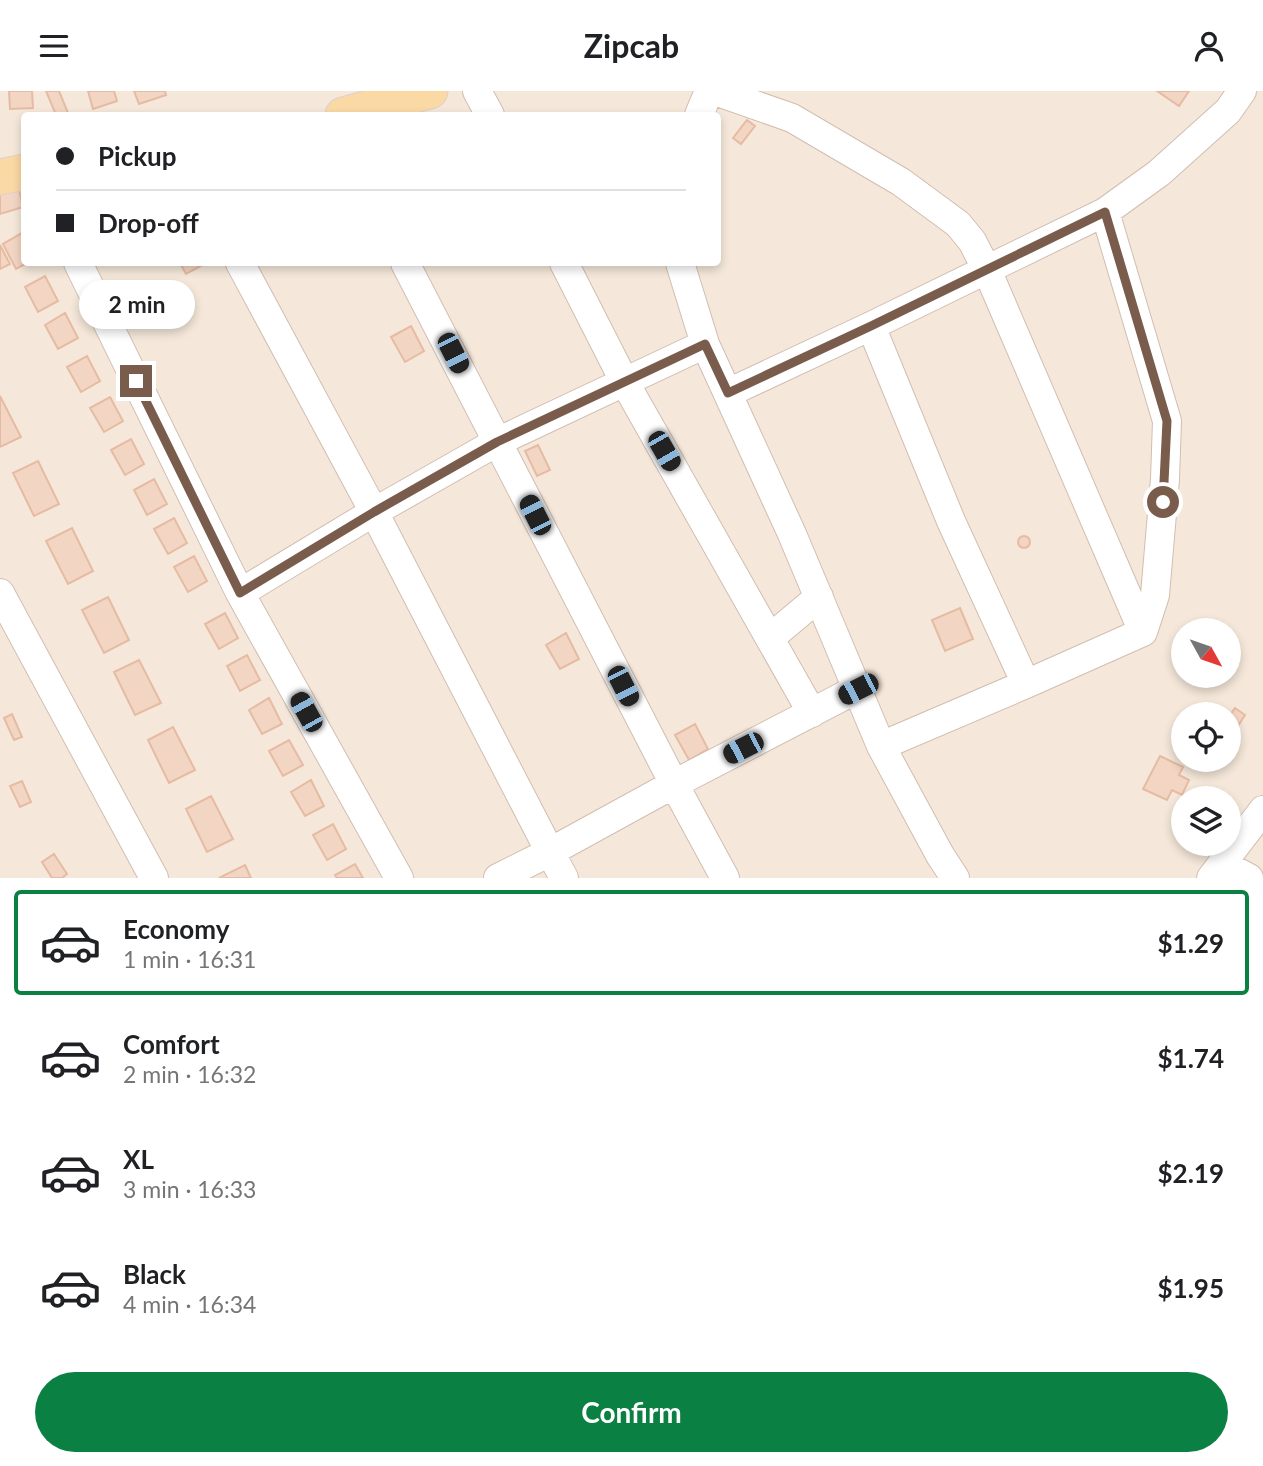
<!DOCTYPE html>
<html lang="en">
<head>
<meta charset="utf-8">
<style>
	body { margin:0; font-family:Lato,sans-serif; background:#f6f6f6; color:#202124; height:100vh; display:flex; flex-direction:column; font-size:26px; white-space:nowrap }
	* { box-sizing:border-box; margin:0 }
	p { font-size:23px; color:#757577 }
	.icon { flex:none; width:38px; height:38px; fill:none; stroke:currentColor; stroke-width:2; stroke-linecap:round; stroke-linejoin:round }
	.map { position:relative; height:787px; overflow:hidden }
	.side { display:flex; flex-direction:column; background:#fff; flex:1 }
	.side>* { flex:none }
	.hud { position:absolute; left:21px; top:21px; width:700px; height:154px; border-radius:7px; box-shadow:0 4px 10px #0003; display:grid; align-content:center; height:154px; padding:0 35px; background:#fff }
	.needle { width:46px; rotate:130deg }
	.buttons { position:absolute; left:1171px; top:527px; display:grid; gap:14px }
	.buttons a { display:grid; place-items:center; width:70px; height:70px; border-radius:50%; background:#fff; box-shadow:0 4px 10px #0003; font-size:35px }
	.end { position:absolute; width:32px; height:32px; margin:-16px; border:9px solid #7a5c4d; background:#fff; box-shadow:0 0 0 4px #fff }
	.from { border-radius:50% }
	.bubble { position:absolute; height:49px; border-radius:24px; background:#fff; box-shadow:0 4px 10px #0003; font-size:23px; font-weight:700; line-height:49px; text-align:center }
	.car { position:absolute; width:21px; height:42px; margin:-21px -10px; border-radius:9px; box-shadow:0 0 5px 2px #0007; background:linear-gradient(#222 24%,#8ab4d8 0 40%,#222 0 76%,#8ab4d8 0 86%,#222 0) }
	.hud b { display:flex; align-items:center; gap:24px; height:66px; font-size:26px }
	.hud b+b { border-top:2px solid #e0e0e0 }
	.hud i { width:18px; height:18px; background:#202124 }
	ul { padding:12px 0 0; list-style:none }
	li { display:flex; align-items:center; gap:21px; height:105px; margin:0 14px 10px; padding:0 21px; border:4px solid transparent; border-radius:7px }
	li div { flex:1 }
	li b { display:block; font-size:26px }
	li em { font-style:normal; font-weight:700 }
	li.active { border-color:#0b8043 }
	li>.icon { width:63px; height:63px; stroke-width:1.5 }
	.cta { display:flex; gap:14px; margin-top:auto; padding:14px 35px }
	.cta a { flex:1; height:80px; border-radius:42px; background:#0b8043; color:#fff; font-size:28px; font-weight:700; line-height:80px; text-align:center }
	header { display:flex; justify-content:space-between; align-items:center; height:91px; padding:0 35px; background:#fff; font-size:32px; font-weight:700 }
	.map>svg:first-child { display:block }
	.residential { fill:#f5e8da; fill-rule:evenodd }
	.building { fill:#f3d5c3; stroke:#e6bba3; stroke-width:2 }
	.lines { fill:none; stroke-linecap:round; stroke-linejoin:round }
	.minor-casing { stroke:#d1beb0; stroke-width:30 }
	.major-casing { stroke:#dad1cd; stroke-width:37 }
	.minor { stroke:#fff; stroke-width:28 }
	.major { stroke:#fbd9a5; stroke-width:35 }
	.route { stroke:#7a5c4d; stroke-width:9 }
</style>
</head>
<body>
<header><svg class="icon" aria-label="menu" viewBox="0 0 24 24"><path d="M4 6h16M4 12h16M4 18h16"/></svg>Zipcab<svg class="icon" aria-label="person" viewBox="0 0 24 24"><circle cx="12" cy="8" r="4"/><path d="M4 21q1-7 8-7t8 7"/></svg></header>
<div class="map">
<svg width="1263" height="787" viewBox="0 0 1263 787">
	<rect width="100%" height="100%" fill="#fdf6ec"/>
	<path class="residential" d="M0,0h1263v787h-1263zM24,24h694v148h-694zM1183,539h45v45h-45zM1183,623h45v45h-45zM1183,707h45v45h-45z"/>
	<path class="building" d="M9,0h23l1,17 -23,1z
		M46,0h13l9,22 -12,2z
		M88,0h26l3,10 -24,8z
		M134,0h31l1,4 -27,9z
		M1157,0h32l-10,15z
		M747,29l8,6 -14,18 -8,-6z
		M18,94l5,22 -23,7v-24z
		M22,142l2,4v26h3l-11,6 -13,-25z
		M0,154l10,19 -10,5z
		M180,172h26l-20,11z
		M45,185l13,25 -20,11 -13,-25z
		M65,222l13,25 -20,11 -13,-24z
		M411,235l13,25 -19,11 -14,-25z
		M87,265l13,25 -19,11 -14,-25z
		M0,305l21,41 -21,10z
		M110,306l13,24 -19,11 -14,-24z
		M131,348l13,25 -19,11 -14,-25z
		M538,354l12,25 -13,6 -12,-25z
		M38,370l21,43 -25,12 -21,-43z
		M154,388l13,25 -20,11 -13,-25z
		M174,427l13,25 -19,11 -14,-25z
		M72,437l21,43 -25,13 -22,-43z
		M1018 451a6 6 0 1 1 12 0a6 6 0 1 1-12 0Z
		M194,465l13,25 -19,11 -14,-25z
		M108,506l21,43 -25,13 -22,-43z
		M960,517l13,31 -28,12 -13,-31z
		M225,522l13,25 -19,11 -14,-25z
		M566,542l13,26 -19,10 -14,-24z
		M247,564l13,25 -20,11 -13,-25z
		M139,569l22,43 -26,12 -21,-43z
		M269,607l13,26 -20,10 -13,-24z
		M1235,617l10,7 -9,14 -8,-4v-7z
		M12,623l10,23 -8,3 -10,-22z
		M695,633l13,25 -19,11 -14,-25z
		M173,636l22,43 -26,13 -21,-43z
		M289,649l14,25 -20,11 -14,-25z
		M1160,665l23,11 -4,8 10,5 -7,15 -10,-5 -5,10 -24,-11z
		M311,689l13,26 -19,10 -14,-24z
		M22,690l9,21 -11,5 -10,-21z
		M211,705l22,43 -26,13 -21,-43z
		M333,733l13,25 -19,11 -14,-25z
		M54,763l13,20 -5,4h-10l-10,-16z
		M355,773l8,14h-26l-2,-3z
		M245,774l6,13h-32z"/>
	<g class="lines">
		<g class="minor-casing">
			<path id="minor" d="M477,0l13,24
				M715,0l77,27 109,64 57,42 14,17 15,29 156,362
				M699,24l10,-24
				M78,172l162,330 159,285
				M405,172l269,521 51,94
				M564,172l60,118 188,332
				M680,172l25,81 87,190 89,212 59,109 15,23
				M871,235l80,195 75,163 -145,62
				M705,253l-208,98 -123,70 176,340 124,-68 183,-95
				M728,302l143,-67 234,-114 54,-39 69,-62 14,-20
				M0,502l154,285
				M240,502l134,-81 -134,-249
				M770,547l49,-41
				M1026,593l117,-52 12,-37 10,-116 2,-58 -62,-209
				M1223,773l26,14
				M498,787l52,-26 14,26
				M1211,787l52,-68"/>
		</g>
		<g class="major-casing">
			<path id="major" d="M343,24l87,-24
				M0,86l24,-5"/>
		</g>
		<use href="#minor" class="minor"/>
		<use href="#major" class="major"/>
	</g>
	<g class="lines">
		<path class="route" d="M136,290l104,212 134,-81 123,-70 208,-98 23,49 143,-67 234,-114 62,209 -4,81"/>
	</g>
</svg>
<div class="buttons">
<a><svg class="needle" viewBox="-14 -14 28 28"><path d="M0-13l5 13h-10z" fill="#e53935"/><path d="M0 13l5-13h-10z" fill="#757577"/></svg></a>
<a><svg class="icon" aria-label="locate" viewBox="0 0 24 24"><circle cx="12" cy="12" r="6"/><path d="M12 2v4M12 18v4M2 12h4M18 12h4"/></svg></a>
<a><svg class="icon" aria-label="layers" viewBox="0 0 24 24"><path d="M12 4l9 5-9 5-9-5zM3 14l9 5 9-5"/></svg></a>
</div>
<i class="end from" style="left:1163px;top:411px"></i>
<i class="end" style="left:136px;top:290px"></i>
<div class="bubble" style="left:79px;top:189px;width:116px">2 min</div>
<i class="car" style="left:453px;top:262px;rotate:153deg"></i>
<i class="car" style="left:664px;top:360px;rotate:150deg"></i>
<i class="car" style="left:535px;top:424px;rotate:333deg"></i>
<i class="car" style="left:623px;top:595px;rotate:153deg"></i>
<i class="car" style="left:858px;top:598px;rotate:243deg"></i>
<i class="car" style="left:306px;top:621px;rotate:331deg"></i>
<i class="car" style="left:743px;top:657px;rotate:243deg"></i>
<div class="hud">
<b><i class="from"></i>Pickup</b>
<b><i></i>Drop-off</b>
</div>
</div>
<section class="side">
<ul>
<li class="active"><svg class="icon" aria-label="car" viewBox="0 0 24 24"><path d="M5 17H2v-5l4-1 3-4h7l3 4 3 1v5h-3M9 17h6M6 11h13"/><circle cx="7" cy="17" r="2"/><circle cx="17" cy="17" r="2"/></svg><div><b>Economy</b><p>1 min · 16:31</p></div><em>$1.29</em></li>
<li><svg class="icon" aria-label="car" viewBox="0 0 24 24"><path d="M5 17H2v-5l4-1 3-4h7l3 4 3 1v5h-3M9 17h6M6 11h13"/><circle cx="7" cy="17" r="2"/><circle cx="17" cy="17" r="2"/></svg><div><b>Comfort</b><p>2 min · 16:32</p></div><em>$1.74</em></li>
<li><svg class="icon" aria-label="car" viewBox="0 0 24 24"><path d="M5 17H2v-5l4-1 3-4h7l3 4 3 1v5h-3M9 17h6M6 11h13"/><circle cx="7" cy="17" r="2"/><circle cx="17" cy="17" r="2"/></svg><div><b>XL</b><p>3 min · 16:33</p></div><em>$2.19</em></li>
<li><svg class="icon" aria-label="car" viewBox="0 0 24 24"><path d="M5 17H2v-5l4-1 3-4h7l3 4 3 1v5h-3M9 17h6M6 11h13"/><circle cx="7" cy="17" r="2"/><circle cx="17" cy="17" r="2"/></svg><div><b>Black</b><p>4 min · 16:34</p></div><em>$1.95</em></li>
</ul>
<div class="cta"><a>Confirm</a></div>
</section>
</body>
</html>
